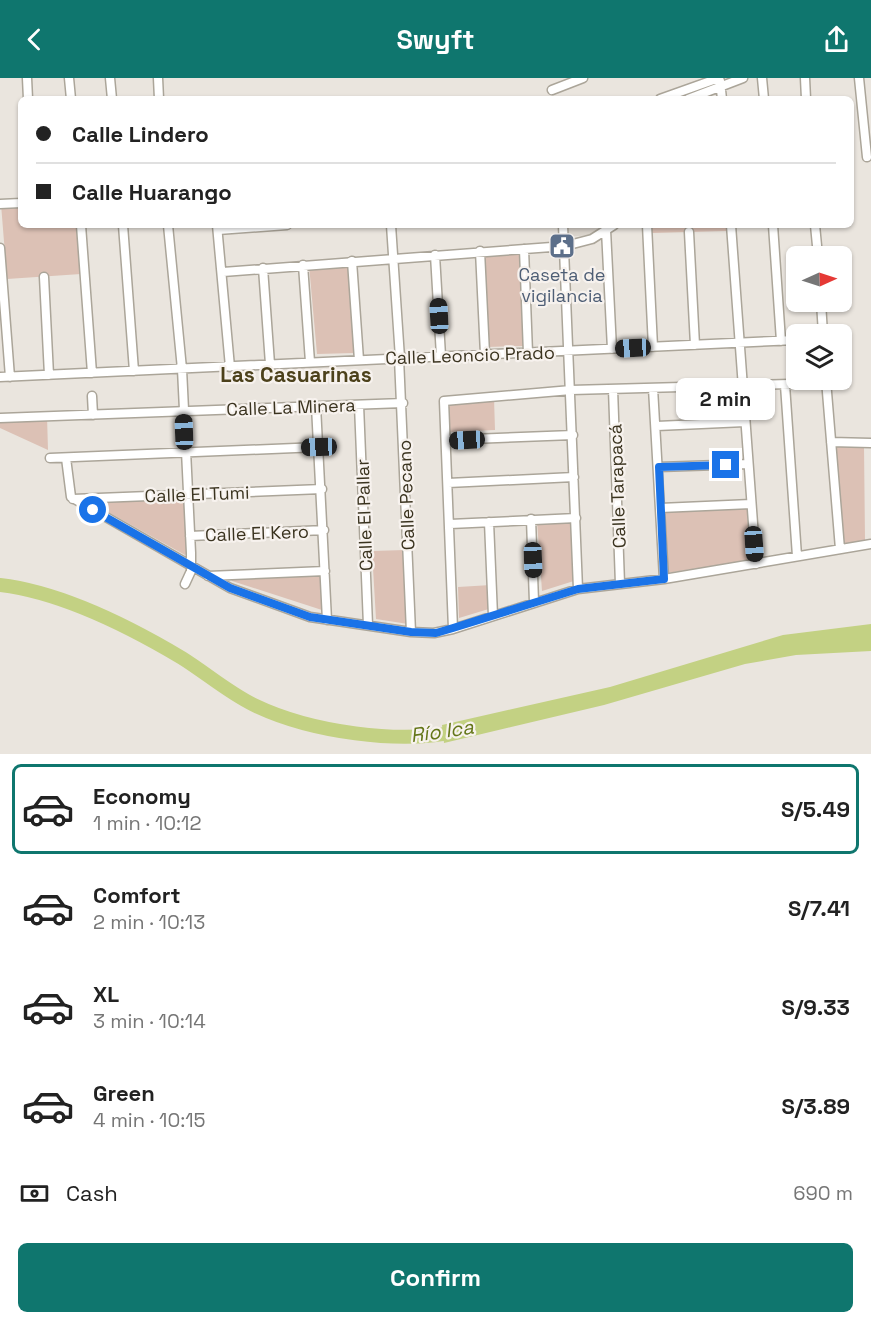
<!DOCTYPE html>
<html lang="en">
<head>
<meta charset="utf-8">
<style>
	body { margin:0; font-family:"Space Grotesk",sans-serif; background:#f6f6f6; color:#222; height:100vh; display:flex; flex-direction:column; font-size:22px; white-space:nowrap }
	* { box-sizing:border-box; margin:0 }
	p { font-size:20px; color:#767676 }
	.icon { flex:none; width:33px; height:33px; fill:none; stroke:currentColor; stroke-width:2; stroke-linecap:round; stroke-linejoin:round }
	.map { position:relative; height:676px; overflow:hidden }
	.panel { display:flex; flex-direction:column; background:#fff; flex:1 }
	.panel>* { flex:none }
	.hud { position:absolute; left:18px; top:18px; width:836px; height:132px; border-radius:9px; box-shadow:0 2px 4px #0004; display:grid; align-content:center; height:132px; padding:0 18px; background:#fff }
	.needle { width:39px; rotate:87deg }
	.tools { position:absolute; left:786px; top:168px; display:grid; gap:12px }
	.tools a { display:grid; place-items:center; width:66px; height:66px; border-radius:9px; background:#fff; box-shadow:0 2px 4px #0004; font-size:30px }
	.end { position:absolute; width:27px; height:27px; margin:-14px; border:8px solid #1a73e8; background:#fff; box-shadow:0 0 0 3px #fff }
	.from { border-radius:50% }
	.bubble { position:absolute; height:42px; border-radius:9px; background:#fff; box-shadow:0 2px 4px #0004; font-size:20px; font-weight:700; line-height:42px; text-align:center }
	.car { position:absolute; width:18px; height:36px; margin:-18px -9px; border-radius:8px; box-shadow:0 0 4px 2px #0007; background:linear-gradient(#222 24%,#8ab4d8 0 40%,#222 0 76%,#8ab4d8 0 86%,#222 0) }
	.hud b { display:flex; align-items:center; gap:21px; height:57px; font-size:22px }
	.hud b+b { border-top:2px solid #e0e0e0 }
	.hud i { width:15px; height:15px; background:#222 }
	ul { padding:10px 0 0; list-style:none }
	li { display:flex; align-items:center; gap:18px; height:90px; margin:0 12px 9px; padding:0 6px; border:3px solid transparent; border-radius:9px }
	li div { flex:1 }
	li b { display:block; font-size:22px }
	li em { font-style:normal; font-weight:700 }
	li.current { border-color:#0f766e }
	li>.icon { width:54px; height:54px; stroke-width:1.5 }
	.pay { display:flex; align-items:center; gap:15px; height:66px; padding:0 18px; font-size:22px }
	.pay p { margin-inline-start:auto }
	.cta { display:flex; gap:12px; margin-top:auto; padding:12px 18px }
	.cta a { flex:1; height:69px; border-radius:9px; background:#0f766e; color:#fff; font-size:24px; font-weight:700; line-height:69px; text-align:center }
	header { display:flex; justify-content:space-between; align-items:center; height:78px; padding:0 18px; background:#0f766e; color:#fff; font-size:27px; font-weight:700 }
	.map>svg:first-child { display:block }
	.built { fill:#dad4cc }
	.park { fill:#dcc1b5 }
	.water { fill:#c3d183 }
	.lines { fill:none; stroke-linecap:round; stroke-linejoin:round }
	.river { stroke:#c3d183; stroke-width:14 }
	.street-casing { stroke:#aba599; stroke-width:11 }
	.street { stroke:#fff; stroke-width:8 }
	.route { stroke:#1a73e8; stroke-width:8 }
	.labels { text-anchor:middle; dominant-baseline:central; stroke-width:4.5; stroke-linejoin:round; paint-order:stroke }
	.service-label { font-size:18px; fill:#4e5e75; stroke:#f7f2ee }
	.street-label { font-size:18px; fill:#3a331f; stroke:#f7f2ee }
	.water-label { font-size:20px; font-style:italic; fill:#647618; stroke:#f7f2ee }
	.quarter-label { font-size:21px; font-weight:bold; fill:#4c411b; stroke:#f7f2ee }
</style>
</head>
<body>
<header><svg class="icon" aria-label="back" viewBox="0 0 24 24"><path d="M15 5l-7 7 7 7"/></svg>Swyft<svg class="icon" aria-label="share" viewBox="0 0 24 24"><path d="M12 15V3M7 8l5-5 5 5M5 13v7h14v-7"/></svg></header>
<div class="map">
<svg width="871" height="676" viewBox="0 0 871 676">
	<rect width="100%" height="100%" fill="#eae5de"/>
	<path class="built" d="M567,147h39l-15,10 -23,2z"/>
	<path class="park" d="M21,125v22h56l4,49 -74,5 -6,-75z
		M651,147h75v6l-74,2z
		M519,171l4,97 -36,1 -4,-95z
		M350,184l5,91 -38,1 -8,-89z
		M494,320l1,32 -46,2 -1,-32z
		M47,338l1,34 -48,-22v-10z
		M836,368h28l1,94 -22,4z
		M185,417l3,58 -3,2 -93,-52 2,-3z
		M747,431l3,51 -83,13 -2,-61z
		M573,441l4,61 -35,11 -5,-70z
		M405,472l3,74 -32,-5 -4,-68z
		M323,494l2,39 -93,-30 -1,-2z
		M491,507l1,23 -33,10 -1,-31z"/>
	<path class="water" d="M871,546v27l-75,4 -51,9 -141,41 -160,38 -2,-18 168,-38 173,-52z"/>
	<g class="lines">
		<path class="river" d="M0,507c60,7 130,42 182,73 24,15 47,35 72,47 56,27 146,40 206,26"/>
		<g class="street-casing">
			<path id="street" d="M27,0l1,21
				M69,0l2,21
				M110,0l2,21
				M158,0l1,21
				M762,0l2,21
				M805,0l1,21
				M859,0l8,79
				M720,3l2,18
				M552,12l31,-12
				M660,21l59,-21
				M688,21l55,-21
				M0,126l21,-1
				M81,147l11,148
				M123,147l11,146
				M168,147l14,144 9,184v18l-6,13
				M217,147l13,142
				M391,147l9,133
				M563,147l15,364
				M647,147l6,122
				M731,147l25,339
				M773,147l8,116
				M815,147l3,31
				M218,152l69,-5
				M606,152l6,119
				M689,154l6,113
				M0,170l10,129
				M524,171l4,104
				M480,173l5,103
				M435,177l6,101
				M352,183l7,99
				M303,187l7,97
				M263,190l7,96
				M223,194l342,-26 27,-7 22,-14
				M44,199l5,98
				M821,224l2,32
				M399,280l12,274
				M0,299l796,-37
				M826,302l14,169
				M785,307l12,171
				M653,310l11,191
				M613,311l7,195
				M92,318l1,19
				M359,327l9,220
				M316,328l11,214
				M0,340l403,-15
				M657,348l88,-4
				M446,362l127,-5
				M831,364l40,1
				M50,380l269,-11
				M66,380l5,39 159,91 80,29 101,15 23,1 19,-4 125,-40 86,-10 207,-35
				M659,389l89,-3
				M448,405l126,-6
				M73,421l249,-10
				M660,430l91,-4
				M531,441l3,83
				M489,444l4,94
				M450,446l126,-6
				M190,458l134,-6
				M208,498l117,-5
				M453,551l-9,-228 127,-11 255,-7"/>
		</g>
		<use href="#street" class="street"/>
	</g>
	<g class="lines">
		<path class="route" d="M93,432l137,78 80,29 101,15 25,1 17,-5 125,-39 86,-10 -5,-112 67,-2"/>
	</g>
	<defs>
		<g id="civic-square" transform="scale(1.35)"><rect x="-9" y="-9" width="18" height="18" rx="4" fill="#5c6f8a" stroke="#f7f2ee"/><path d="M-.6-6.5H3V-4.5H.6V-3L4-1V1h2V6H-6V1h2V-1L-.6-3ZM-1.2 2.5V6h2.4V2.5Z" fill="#fff"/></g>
	</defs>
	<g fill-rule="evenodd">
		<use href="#civic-square" x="562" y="168"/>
	</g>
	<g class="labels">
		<g class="service-label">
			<text x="562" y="196">Caseta de<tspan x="562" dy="21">vigilancia</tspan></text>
		</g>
		<g class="street-label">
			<text transform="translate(470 277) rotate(-2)">Calle Leoncio Prado</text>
			<text transform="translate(291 329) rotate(-2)">Calle La Minera</text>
			<text transform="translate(617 408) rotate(-92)">Calle Tarapacá</text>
			<text transform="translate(197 416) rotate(-2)">Calle El Tumi</text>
			<text transform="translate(406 417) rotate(-92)">Calle Pecano</text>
			<text transform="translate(364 437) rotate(-92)">Calle El Pallar</text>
			<text transform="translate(257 455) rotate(-2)">Calle El Kero</text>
		</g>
		<g class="water-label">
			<text transform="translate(442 653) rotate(-8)">Río Ica</text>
		</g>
		<g class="quarter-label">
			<text x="296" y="296">Las Casuarinas</text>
		</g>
	</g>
</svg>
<div class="tools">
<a><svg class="needle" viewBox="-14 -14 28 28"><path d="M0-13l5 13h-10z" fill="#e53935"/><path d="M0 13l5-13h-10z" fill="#767676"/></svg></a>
<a><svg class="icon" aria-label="layers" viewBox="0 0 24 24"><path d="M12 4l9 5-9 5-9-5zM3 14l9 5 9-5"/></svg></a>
</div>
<i class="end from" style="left:93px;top:432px"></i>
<i class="end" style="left:726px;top:387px"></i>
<div class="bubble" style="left:676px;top:300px;width:99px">2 min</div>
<i class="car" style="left:439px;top:238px;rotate:357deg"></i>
<i class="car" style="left:633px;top:270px;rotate:267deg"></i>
<i class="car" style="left:184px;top:354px;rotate:358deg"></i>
<i class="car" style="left:467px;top:362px;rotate:267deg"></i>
<i class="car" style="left:319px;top:369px;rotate:268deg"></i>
<i class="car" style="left:754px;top:466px;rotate:176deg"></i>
<i class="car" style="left:533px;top:482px;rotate:178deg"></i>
<div class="hud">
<b><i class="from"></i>Calle Lindero</b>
<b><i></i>Calle Huarango</b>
</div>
</div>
<section class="panel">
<ul>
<li class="current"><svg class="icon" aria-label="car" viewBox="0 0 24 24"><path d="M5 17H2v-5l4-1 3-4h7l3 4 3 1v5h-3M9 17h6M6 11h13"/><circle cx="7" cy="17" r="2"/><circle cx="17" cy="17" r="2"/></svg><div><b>Economy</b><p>1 min · 10:12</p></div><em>S/5.49</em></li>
<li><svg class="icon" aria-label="car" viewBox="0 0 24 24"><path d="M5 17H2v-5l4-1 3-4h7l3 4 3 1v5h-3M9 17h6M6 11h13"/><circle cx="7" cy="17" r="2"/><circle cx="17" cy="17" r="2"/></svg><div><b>Comfort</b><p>2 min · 10:13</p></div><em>S/7.41</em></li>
<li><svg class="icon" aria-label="car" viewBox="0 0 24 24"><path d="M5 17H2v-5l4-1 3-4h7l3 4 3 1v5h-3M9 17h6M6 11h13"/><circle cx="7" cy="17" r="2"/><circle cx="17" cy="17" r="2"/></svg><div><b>XL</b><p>3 min · 10:14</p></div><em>S/9.33</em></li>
<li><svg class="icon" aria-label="car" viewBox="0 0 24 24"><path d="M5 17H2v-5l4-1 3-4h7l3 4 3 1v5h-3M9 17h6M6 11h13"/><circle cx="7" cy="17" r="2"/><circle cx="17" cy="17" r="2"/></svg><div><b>Green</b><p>4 min · 10:15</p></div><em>S/3.89</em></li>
</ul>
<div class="pay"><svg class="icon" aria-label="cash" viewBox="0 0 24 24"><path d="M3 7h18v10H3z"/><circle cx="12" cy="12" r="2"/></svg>Cash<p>690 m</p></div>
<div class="cta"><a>Confirm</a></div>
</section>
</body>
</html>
